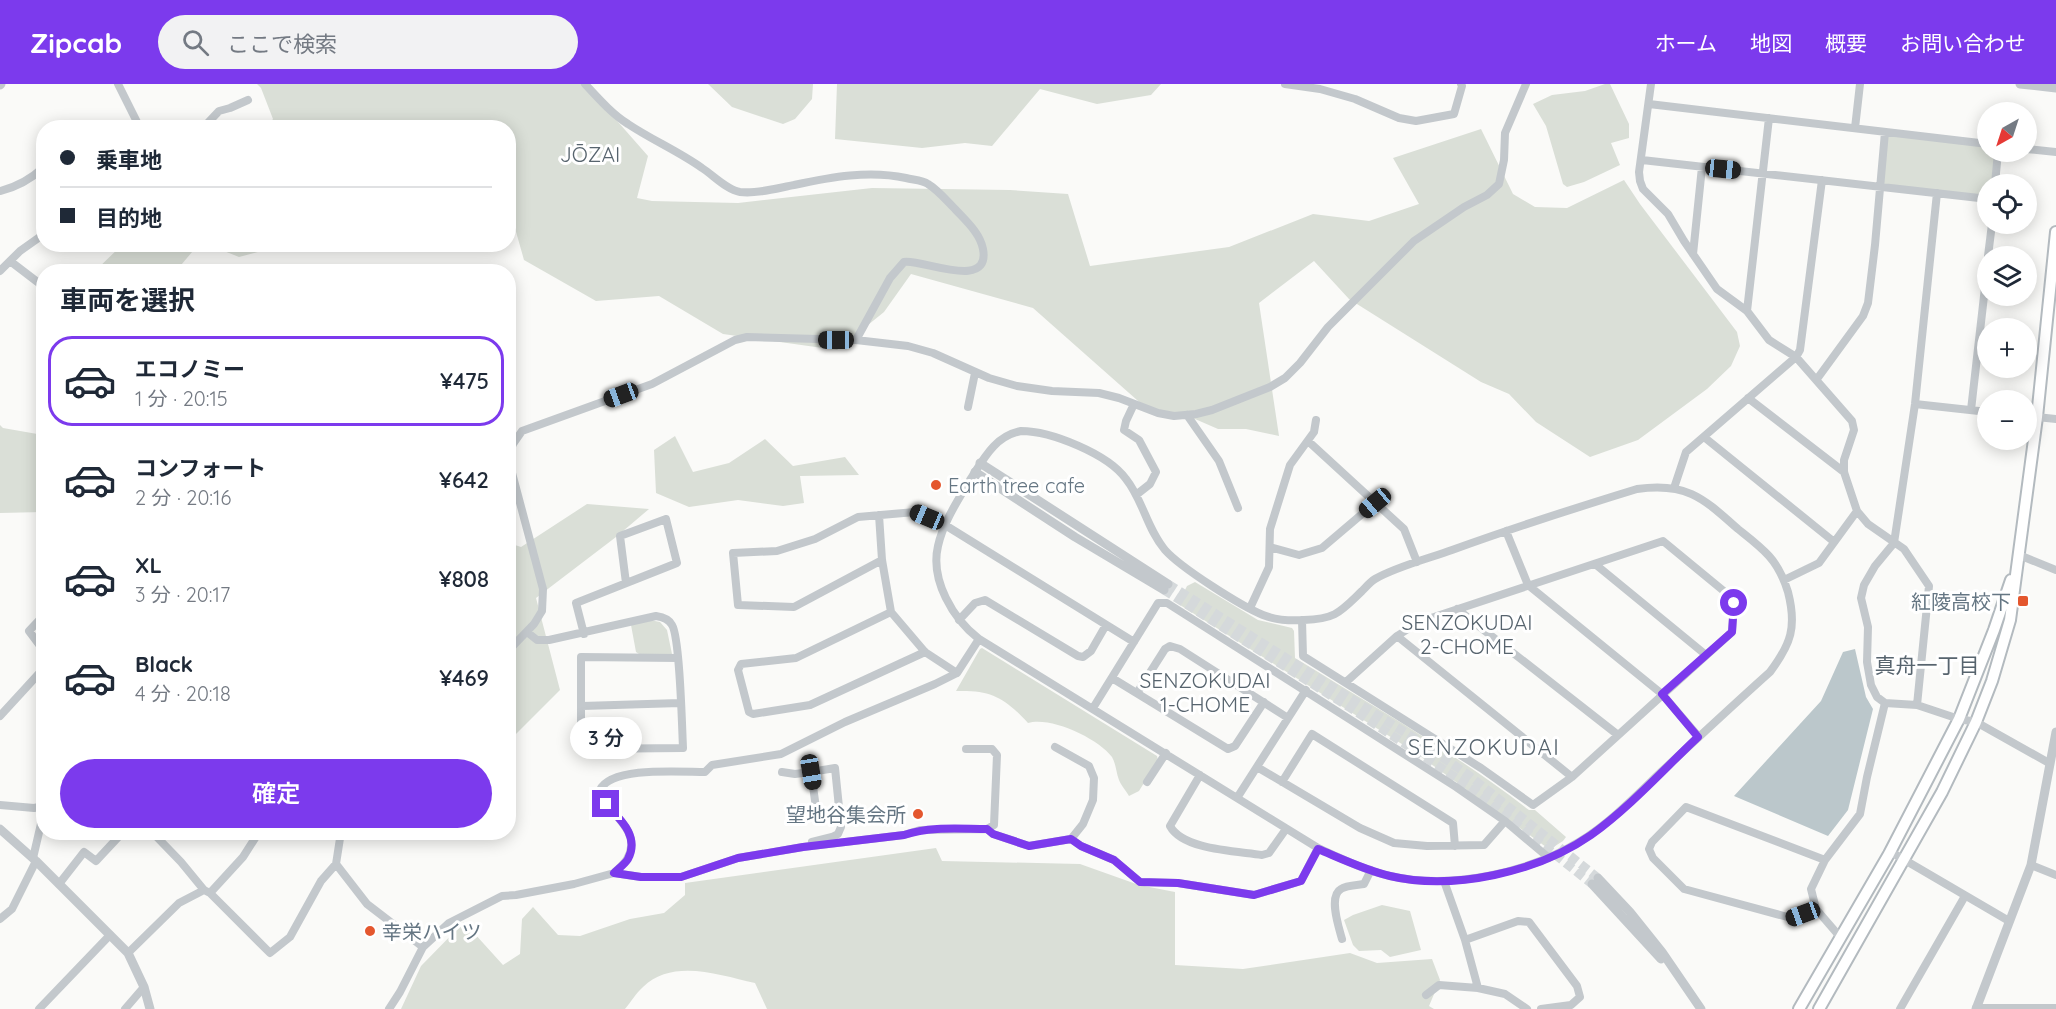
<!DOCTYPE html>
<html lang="ja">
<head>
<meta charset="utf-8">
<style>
	body { margin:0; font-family:Quicksand,"Noto Sans JP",sans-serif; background:#f2f2f3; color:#1f2937; height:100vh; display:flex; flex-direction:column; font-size:22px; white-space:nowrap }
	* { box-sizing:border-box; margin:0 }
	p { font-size:20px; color:#747a83 }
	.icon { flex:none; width:33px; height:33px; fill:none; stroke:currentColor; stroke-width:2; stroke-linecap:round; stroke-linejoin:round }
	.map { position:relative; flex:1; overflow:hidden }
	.details { position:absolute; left:36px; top:180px; width:480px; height:576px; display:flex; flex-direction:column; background:#fff; border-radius:24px; box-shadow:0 3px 15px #0003 }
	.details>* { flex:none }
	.top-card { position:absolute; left:36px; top:36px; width:480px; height:132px; border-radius:24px; box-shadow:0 3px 15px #0003; display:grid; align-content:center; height:132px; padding:0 24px; background:#fff }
	.needle { width:39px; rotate:219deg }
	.buttons { position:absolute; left:1977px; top:18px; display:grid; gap:12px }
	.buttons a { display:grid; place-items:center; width:60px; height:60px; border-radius:50%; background:#fff; box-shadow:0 3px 15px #0003; font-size:30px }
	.end { position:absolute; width:27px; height:27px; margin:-14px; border:8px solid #7c3aed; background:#fff; box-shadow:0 0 0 3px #fff }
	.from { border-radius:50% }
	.bubble { position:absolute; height:42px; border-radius:21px; background:#fff; box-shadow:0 3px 15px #0003; font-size:20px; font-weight:600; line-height:42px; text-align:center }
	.car { position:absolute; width:18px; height:36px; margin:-18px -9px; border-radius:8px; box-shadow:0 0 4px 2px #0007; background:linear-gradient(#222 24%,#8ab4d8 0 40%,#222 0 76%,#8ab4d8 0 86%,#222 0) }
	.top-card b { display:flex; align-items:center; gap:21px; height:57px; font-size:22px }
	.top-card b+b { border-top:2px solid #e0e1e3 }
	.top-card i { width:15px; height:15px; background:#1f2937 }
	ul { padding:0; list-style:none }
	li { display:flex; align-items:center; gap:18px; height:90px; margin:0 12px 9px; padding:0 12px; border:3px solid transparent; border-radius:24px }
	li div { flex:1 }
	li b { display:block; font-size:22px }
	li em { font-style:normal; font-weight:600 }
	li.selected { border-color:#7c3aed }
	li>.icon { width:54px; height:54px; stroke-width:1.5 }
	h2 { padding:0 24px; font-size:27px; line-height:72px }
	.button { display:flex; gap:12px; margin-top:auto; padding:12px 24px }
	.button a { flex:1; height:69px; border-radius:36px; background:#7c3aed; color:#fff; font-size:24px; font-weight:600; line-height:69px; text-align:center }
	header { display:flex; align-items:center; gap:36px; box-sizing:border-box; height:84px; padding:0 30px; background:#7c3aed; color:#fff }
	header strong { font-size:28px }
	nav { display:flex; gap:33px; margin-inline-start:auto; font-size:21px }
	.search { width:420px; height:54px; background:#f2f2f3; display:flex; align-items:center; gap:15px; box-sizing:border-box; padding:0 21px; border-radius:33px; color:#747a83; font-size:22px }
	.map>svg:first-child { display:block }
	.green { fill:#dadfd7 }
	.water { fill:#bbc7cb }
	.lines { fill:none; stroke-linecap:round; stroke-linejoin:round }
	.tertiary-tunnel { stroke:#d5d9db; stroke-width:9; stroke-dasharray:9 4.5; stroke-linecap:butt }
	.secondary-casing { stroke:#b3babf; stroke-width:14 }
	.minor { stroke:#c3c8cc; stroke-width:8 }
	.tertiary { stroke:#c3c8cc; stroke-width:9 }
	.secondary { stroke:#fff; stroke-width:10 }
	.route { stroke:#7c3aed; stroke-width:8 }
	.poi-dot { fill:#e4572e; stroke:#fff; stroke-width:2 }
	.labels { text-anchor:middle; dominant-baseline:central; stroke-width:6; stroke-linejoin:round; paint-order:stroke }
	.poi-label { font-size:20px; fill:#657683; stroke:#fff; text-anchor:start }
	.neighbourhood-label { font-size:21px; fill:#57646e; stroke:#fff }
	.quarter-label { font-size:22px; letter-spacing:1.5px; fill:#57646e; stroke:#fff }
</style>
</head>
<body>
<header>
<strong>Zipcab</strong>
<div class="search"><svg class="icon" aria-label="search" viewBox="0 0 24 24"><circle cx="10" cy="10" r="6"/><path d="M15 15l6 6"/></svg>ここで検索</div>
<nav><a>ホーム</a><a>地図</a><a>概要</a><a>お問い合わせ</a></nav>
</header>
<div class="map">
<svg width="2056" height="925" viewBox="0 0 2056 925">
	<rect width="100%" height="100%" fill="#fafaf8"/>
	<path class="green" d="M257,0h333l14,22 44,50 -11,42 15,3 86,2 134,-15 138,2 58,4 22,72 139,-19 84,-33 56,7 50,-17 -26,-46 88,-29 32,65 22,13 32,1 57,-28 16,24 97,128 3,14 -9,20 -24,23 -69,51 -48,17 -54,-35 -27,-28 -28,-12 -132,-83 -35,-38 -55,42 20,133 -33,-7h-28l-23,-10 -49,-11 -113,-100 -122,-34 -27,38 -47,38 -114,-16 -64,-38 -63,5 -72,-41 -15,-53 -1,-79 -241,-1 6,-8 -12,-31z
		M708,0h105l-1,15 -17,20 -12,5 -51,-17z
		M837,0h324l-10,11 -54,9 -57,-15 -48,57 -27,-3 -43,5 -87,-9z
		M1605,0h5l19,40v14l-18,5 9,22 -36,17 -17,5 -4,-3 -17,-58 -13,-22 19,-9 33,-4z
		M1887,51l100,12 1,5h8l-3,32h-5l-1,13 -104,-13z
		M123,160h75v1l-22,26h-81z
		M209,161h76l-46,12z
		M0,341l3,3 40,7v77l-43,1z
		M675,352l18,36 36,-9 36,-24 28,27 52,-9 14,18 -59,1 4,27 -21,3 -45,-6 -49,7 -33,-14 -2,-43z
		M587,420l62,5 -33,28 -80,61 24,92 -51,51v-198l12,4z
		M1195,498l63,38 34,8 2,3 1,27c80,49 160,95 234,152h6l31,27 -3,4 -11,7 -6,-1 -133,-96 -233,-146 -1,-3 8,-16z
		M650,536l10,2 7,8 5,24h-33l-3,-2 -5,-27z
		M982,564l175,108 1,4 -19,31 -10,5c-3,-5 -8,-11 -10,-16 -3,-8 -3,-16 -7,-23 -14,-19 -62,-41 -84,-34 -24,-26 -37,-33 -72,-32l24,-42z
		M936,764l6,13 138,3 59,21 36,7v73l68,4 107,-16 27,10 55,-4 8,21 -11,26 5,3h-667l-12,-26c-36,-8 -82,-25 -112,4 -7,6 -12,15 -18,22h-224l20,-43 43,-44 39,43 17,-11 2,-35 11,-12 25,28 22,1 50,-17 34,-6 21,-18v-12z
		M1382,821l28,6 11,39 -31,7 -9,-7 -22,1 -6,-6 -9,-25 9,-5z"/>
	<path class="water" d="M1855,565l11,48 7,12 -25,101 -20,26 -94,-40 87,-95 22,-49z"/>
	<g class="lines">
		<path class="tertiary-tunnel" d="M1168,500l249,156 50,34 131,104
			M1164,506l185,117 124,82 119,95"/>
		<g class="secondary-casing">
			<path id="secondary" d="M1799,925l90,-155 70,-135 35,-89 17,-50
				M1819,925l123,-217 34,-70 16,-41 18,-61 27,-203 19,-185"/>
		</g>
		<path class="minor" d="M118,0l22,44
			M585,0c13,14 27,30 43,40 24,16 50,27 74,44 11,7 25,22 38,24 17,2 38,-4 54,-7 37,-8 75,-15 112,-7 8,2 16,2 22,6 10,6 19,17 27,25 11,12 25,24 28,40 8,43 -63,9 -79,13l-14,16 -34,62
			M1285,0l35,5 35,10 44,19 17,3 38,-7 8,-28 -1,-2
			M1651,0l-12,88 1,9 3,8 25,25 16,27 33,48 30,22 22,29 27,17 56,64 2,9 -10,30v12l13,39 11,13 36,25 25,37 -12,119
			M1649,20l339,40
			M203,44l16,-17 11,-3 18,-8
			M1855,44l5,-44
			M2026,65l30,3
			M1642,76l346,39
			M1995,100l3,-32
			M0,107c17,-4 31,-12 44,-24
			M1937,109l-22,211 -21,139 -19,23 -11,19 -3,13 7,29 -1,35 4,23 6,12 8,6 32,2 42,14 17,3 73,41
			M1693,170l9,-87
			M1988,172l4,-32
			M10,177l34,26
			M0,187l20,-20 24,-17
			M1747,227l22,-193
			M1817,295l46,-63 5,-13 7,-58 10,-113
			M1748,314l96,74
			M1134,320l-8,17 -2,9 15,10 17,32 -6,12 -14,11
			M1915,320l73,8
			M968,323l7,-34
			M1971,326l17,-149
			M1187,331l32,46 19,47
			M2026,332l30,3
			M1021,347c30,0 87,23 105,48 17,21 21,50 39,71 16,18 76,56 98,65 13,5 27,6 41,5 32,-1 36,-8 58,-29 4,-4 8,-9 13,-12 20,-12 55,-21 77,-29 61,-22 123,-42 185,-61 50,-7 66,9 101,40 10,8 22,17 31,27 9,10 15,23 19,36 9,35 3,52 -18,80 -37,33 -72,66 -108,99 -26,25 -52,52 -83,71 -51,31 -129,48 -189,34 -25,-6 -48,-17 -72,-28l-339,-209c-26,-20 -49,-59 -41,-93 5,-23 20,-46 32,-66 14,-22 25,-44 51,-49z
			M1704,353l129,104
			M1308,357l96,88 13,33
			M508,374l5,-14 9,-13 130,-47 83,-44 12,-3 109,3 52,6 25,7 56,25 28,8 35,5 47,2 20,5 39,15 16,3 22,-2 16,-4 58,-23 15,-9 15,-15 28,-36 86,-86 50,-34 23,-12 12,-11 5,-24 1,-27 21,-49
			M508,374l35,131 -1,22 -8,13 -26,27
			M1674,404l12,-36 110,-95 4,-7 22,-170
			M879,431l3,45 9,52 34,40 32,21
			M1506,447l22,54 134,109 37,43
			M1270,463l29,8 23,-7 53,-45
			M2019,471l37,15
			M882,476l-88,47 -56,-2 -5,-52 44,-2 38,-12 43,-22 57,-5 30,13 189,117
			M1595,480l111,91
			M1784,496l35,-17 38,-52
			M1250,524l19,-41 1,-38 20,-64 24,-33 2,-12
			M1457,525l161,126
			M891,528l-95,46 -55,6 -3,6 11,42 4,2 57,-9 115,-53
			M44,531l-15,16 15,20
			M959,536l16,-17 10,-3 93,56 5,1 8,-6 15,-26
			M1302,536l1,36 178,112 52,37 39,-28 160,-145 2,-29 -3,-6 -68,-56 -244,81 -22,14 -51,46
			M527,548l10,8h12l107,-24c7,1 13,3 16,9 8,13 10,103 11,123l-102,1v-92l97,1
			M584,550l-8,-31 101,-40 -11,-44 -46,17 6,47
			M1397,552l175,141
			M1112,594l116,71 7,-3 29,-44
			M1137,609l28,-44 5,-3 10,3 108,69
			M582,622l98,-3
			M1093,624l65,-105h9l289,184 49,34 44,37
			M0,632l44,-48
			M1257,683l103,61 34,15 33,3 57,-1 21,-24
			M782,688l13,2 16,-2
			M1200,691l-30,51c13,24 66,25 92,29l7,-2 17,-24
			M1147,698l19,-29
			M1282,698l30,-48 141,89 2,23
			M1237,714l69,-108
			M0,721l34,3 10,-2
			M987,745l6,5 36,12 42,-7 12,-15 10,-24 1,-22 -5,-12 -34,-19
			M152,748l29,30 23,28 6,3 60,60 20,-16 31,-56 15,-17 31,40 56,43
			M1071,755l10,7 33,14 26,22 38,1 76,12 47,-14 17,-33
			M812,758l20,-5 6,-3 3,-7 -6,-59 -24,4 6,43 22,-3
			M1891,768l118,69
			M33,774l11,-47
			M336,780l5,-32
			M2031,781l25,10
			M614,789c4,-4 10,-9 13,-14 13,-22 -6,-38 -19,-53 -4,-4 -6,-11 -8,-16 11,-24 81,-18 105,-18l7,-7 69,-11 64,-32 90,-38 22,-11 22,-34
			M1444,797l21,59 13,48 27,6 22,15
			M59,800l25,-32 12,9 27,-29
			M210,809l33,-36 16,-25
			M1816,825l-25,9 -107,-29 -31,-31 -4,-9 3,-7 34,-35 139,53
			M0,835l12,-10 24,-48
			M1841,854l-25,-29 -5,-20 14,-29 35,-46 7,-37 18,-74
			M1342,855c-3,-11 -14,-43 -1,-50 5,-4 17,-4 23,-5l7,-14
			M1465,856l53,-19 11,1 48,64 3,11 -9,8 -30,4
			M128,869l51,-50 25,-13
			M1426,911l13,-10 39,3
			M1976,924h80
			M39,925l71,-74
			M125,925l19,-22
			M389,925l11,-17 23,-45 26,-24 53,-27 14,-1 58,-11 40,-11 27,4h40l57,-19 65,-11 101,-12 16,-5 67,-1 7,-4 3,-70 -5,-6h-26
			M1900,925l65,-113"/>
		<path class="tertiary" d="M2020,0l36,4
			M0,1l1,-1
			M980,379l188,121
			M975,388l100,65 89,53
			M0,745l36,32 92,92 16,34 6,22
			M1598,794l32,34 32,40 39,57
			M1592,800l69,75
			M1976,925l55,-144 25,-133"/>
		<use href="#secondary" class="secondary"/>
	</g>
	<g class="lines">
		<path class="route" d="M606,720c14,15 34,32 22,55 -3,5 -10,10 -14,14l27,4h40l57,-19 65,-11 101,-12c27,-9 56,-6 83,-6l6,5 36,12 42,-7 10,7 33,14 26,22 38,1 76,12 47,-14 17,-32c24,10 47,21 72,27 63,15 148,-4 201,-41 39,-28 73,-66 107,-98l-36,-43 70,-62 2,-29"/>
	</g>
	<g class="poi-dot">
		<circle cx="936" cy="401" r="6"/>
		<rect x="2017" y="511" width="12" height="12" rx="3"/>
		<circle cx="918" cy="730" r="6"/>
		<circle cx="370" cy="847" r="6"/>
	</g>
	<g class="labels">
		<g class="poi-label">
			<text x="948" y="401">Earth tree cafe</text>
			<text x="2011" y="517" text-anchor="end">紅陵高校下</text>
			<text x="906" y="730" text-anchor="end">望地谷集会所</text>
			<text x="382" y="847">幸栄ハイツ</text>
		</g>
		<g class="neighbourhood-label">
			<text x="590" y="70">JŌZAI</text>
			<text x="1467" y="538">SENZOKUDAI<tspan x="1467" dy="24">2-CHOME</tspan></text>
			<text x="1927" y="581">真舟一丁目</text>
			<text x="1205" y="596">SENZOKUDAI<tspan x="1205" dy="24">1-CHOME</tspan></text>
		</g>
		<g class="quarter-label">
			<text x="1484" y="663">SENZOKUDAI</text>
		</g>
	</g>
</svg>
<div class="buttons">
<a><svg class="needle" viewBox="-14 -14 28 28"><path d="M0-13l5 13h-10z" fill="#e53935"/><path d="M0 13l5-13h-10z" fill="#747a83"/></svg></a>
<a><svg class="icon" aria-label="locate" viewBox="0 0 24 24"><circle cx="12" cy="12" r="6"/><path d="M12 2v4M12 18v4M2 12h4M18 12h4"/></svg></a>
<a><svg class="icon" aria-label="layers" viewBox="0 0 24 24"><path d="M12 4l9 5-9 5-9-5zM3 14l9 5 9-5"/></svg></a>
<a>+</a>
<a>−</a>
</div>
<i class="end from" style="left:1734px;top:519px"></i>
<i class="end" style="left:606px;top:720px"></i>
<div class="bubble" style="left:570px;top:633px;width:72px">3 分</div>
<i class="car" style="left:1723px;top:85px;rotate:96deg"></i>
<i class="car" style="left:836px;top:256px;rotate:270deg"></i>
<i class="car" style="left:621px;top:311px;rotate:250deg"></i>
<i class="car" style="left:1375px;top:419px;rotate:230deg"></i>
<i class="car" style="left:927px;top:433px;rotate:293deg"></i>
<i class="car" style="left:811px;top:688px;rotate:171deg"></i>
<i class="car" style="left:1803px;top:830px;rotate:250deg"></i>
<div class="top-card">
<b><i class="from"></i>乗車地</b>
<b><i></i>目的地</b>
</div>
<section class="details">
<h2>車両を選択</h2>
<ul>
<li class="selected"><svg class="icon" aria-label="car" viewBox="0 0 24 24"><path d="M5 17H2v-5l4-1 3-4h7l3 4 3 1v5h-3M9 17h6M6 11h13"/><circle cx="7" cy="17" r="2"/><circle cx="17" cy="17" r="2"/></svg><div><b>エコノミー</b><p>1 分 · 20:15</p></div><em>¥475</em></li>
<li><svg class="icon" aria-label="car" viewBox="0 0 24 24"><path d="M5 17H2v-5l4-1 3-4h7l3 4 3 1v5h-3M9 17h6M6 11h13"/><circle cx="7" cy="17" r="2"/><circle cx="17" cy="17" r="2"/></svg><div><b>コンフォート</b><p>2 分 · 20:16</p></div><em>¥642</em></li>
<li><svg class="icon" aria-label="car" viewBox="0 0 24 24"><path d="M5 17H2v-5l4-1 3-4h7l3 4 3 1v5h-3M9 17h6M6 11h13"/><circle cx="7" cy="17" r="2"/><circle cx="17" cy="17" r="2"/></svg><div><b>XL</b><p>3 分 · 20:17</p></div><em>¥808</em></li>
<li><svg class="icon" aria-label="car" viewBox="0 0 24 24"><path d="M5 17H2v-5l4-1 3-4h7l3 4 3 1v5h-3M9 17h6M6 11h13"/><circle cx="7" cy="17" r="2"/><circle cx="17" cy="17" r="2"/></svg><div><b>Black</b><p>4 分 · 20:18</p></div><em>¥469</em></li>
</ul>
<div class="button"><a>確定</a></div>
</section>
</div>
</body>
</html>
